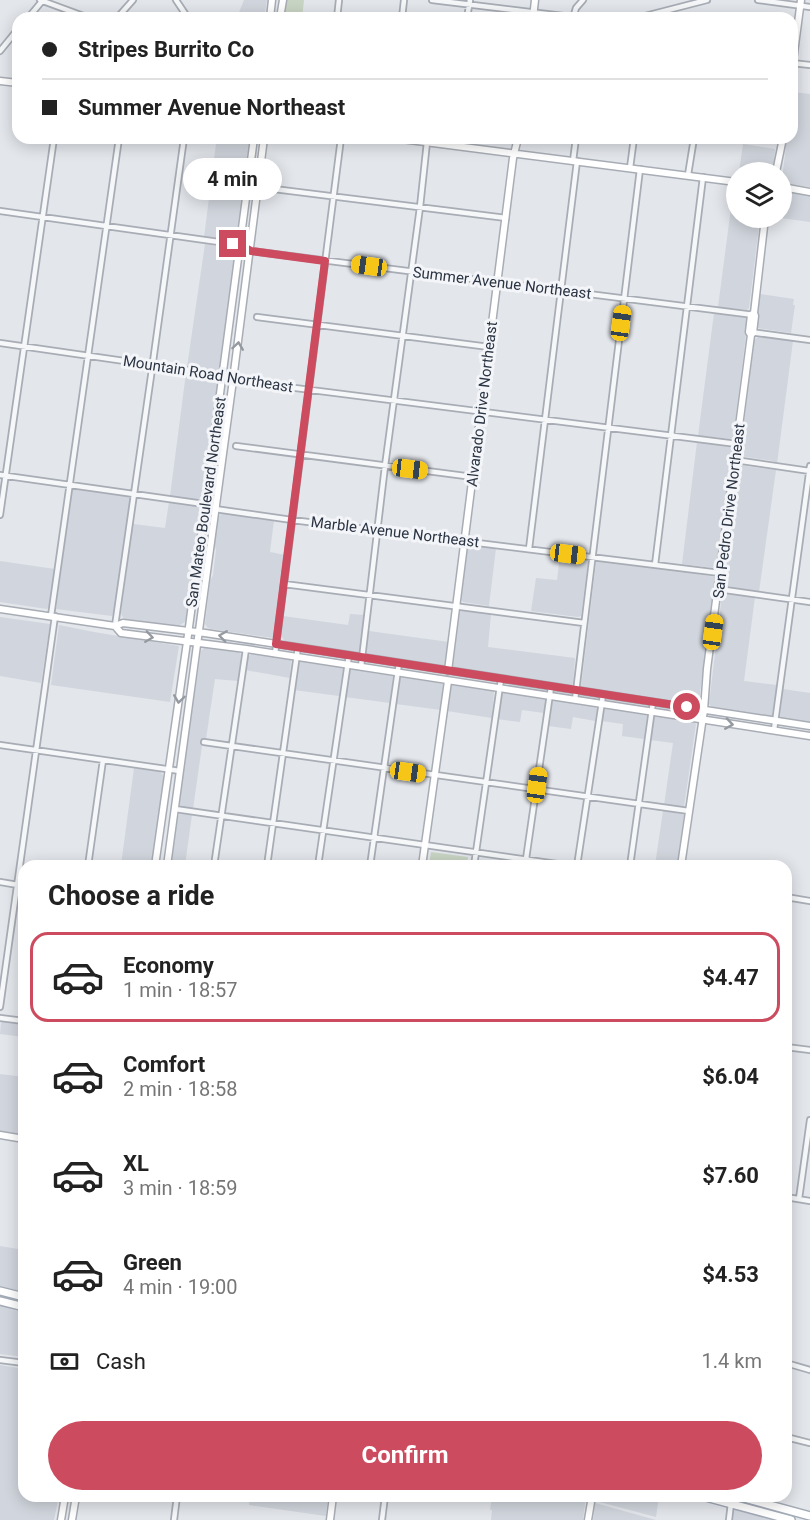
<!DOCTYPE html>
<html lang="en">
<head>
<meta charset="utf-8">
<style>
	body { margin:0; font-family:Roboto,sans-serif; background:#f2f2f2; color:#222; height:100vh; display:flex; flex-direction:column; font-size:22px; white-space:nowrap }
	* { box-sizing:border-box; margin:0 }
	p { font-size:20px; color:#767676 }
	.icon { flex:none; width:33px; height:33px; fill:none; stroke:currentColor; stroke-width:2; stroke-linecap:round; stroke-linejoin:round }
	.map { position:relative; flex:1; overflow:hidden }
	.panel { position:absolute; left:18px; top:860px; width:774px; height:642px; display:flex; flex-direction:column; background:#fff; border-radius:18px; box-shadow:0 3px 15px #0003 }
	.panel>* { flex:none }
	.banner { position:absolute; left:12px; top:12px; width:786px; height:132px; border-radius:18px; box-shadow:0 3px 15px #0003; display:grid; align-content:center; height:132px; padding:0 30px; background:#fff }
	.controls { position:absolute; left:726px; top:162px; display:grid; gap:12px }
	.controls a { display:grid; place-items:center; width:66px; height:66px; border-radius:50%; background:#fff; box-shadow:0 3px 15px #0003; font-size:30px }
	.end { position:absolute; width:27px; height:27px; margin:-14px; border:8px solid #cd4b5f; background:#fff; box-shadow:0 0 0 3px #fff }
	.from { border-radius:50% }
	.bubble { position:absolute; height:42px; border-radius:21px; background:#fff; box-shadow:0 3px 15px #0003; font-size:20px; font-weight:700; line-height:42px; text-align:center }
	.car { position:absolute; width:18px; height:36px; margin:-18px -9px; border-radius:8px; box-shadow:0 0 4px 2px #0007; background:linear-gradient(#f5c518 24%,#345 0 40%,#f5c518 0 76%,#345 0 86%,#f5c518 0) }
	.banner b { display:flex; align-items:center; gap:21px; height:57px; font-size:22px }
	.banner b+b { border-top:2px solid #e0e0e0 }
	.banner i { width:15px; height:15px; background:#222 }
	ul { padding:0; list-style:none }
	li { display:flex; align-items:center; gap:18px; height:90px; margin:0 12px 9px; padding:0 18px; border:3px solid transparent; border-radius:18px }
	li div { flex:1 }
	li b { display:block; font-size:22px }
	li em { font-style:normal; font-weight:700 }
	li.active { border-color:#cd4b5f }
	li>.icon { width:54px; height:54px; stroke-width:1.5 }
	h2 { padding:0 30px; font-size:27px; line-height:72px }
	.pay { display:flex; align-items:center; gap:15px; height:66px; padding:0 30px; font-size:22px }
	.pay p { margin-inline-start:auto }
	.button { display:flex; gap:12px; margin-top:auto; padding:12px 30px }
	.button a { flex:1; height:69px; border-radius:36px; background:#cd4b5f; color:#fff; font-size:24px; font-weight:700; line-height:69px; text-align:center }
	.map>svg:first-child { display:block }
	.built { fill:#d1d5dd }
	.green { fill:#c9d5c4 }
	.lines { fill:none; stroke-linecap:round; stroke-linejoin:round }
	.street-casing { stroke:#a8adb5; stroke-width:8 }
	.secondary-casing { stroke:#a8adb5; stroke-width:9 }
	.primary-casing { stroke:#a3abb7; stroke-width:10 }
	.street { stroke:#f6f7f9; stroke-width:4.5 }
	.secondary { stroke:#fff; stroke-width:6 }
	.primary { stroke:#fff; stroke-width:7 }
	.oneway { stroke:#959aa1 }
	.route { stroke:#cd4b5f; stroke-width:8 }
	.labels { text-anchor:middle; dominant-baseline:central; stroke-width:6; stroke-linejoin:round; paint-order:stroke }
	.street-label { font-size:15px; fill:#2b3443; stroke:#f3f5f8 }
</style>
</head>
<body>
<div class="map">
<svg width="810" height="1520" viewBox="0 0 810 1520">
	<rect width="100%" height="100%" fill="#e3e6eb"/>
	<path class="built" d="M244,0h23l-3,18h-27l-1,-3h2z
		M793,92l17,2v93l-22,-3 -4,-2 -2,-3 5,-41h5z
		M193,138h57l-3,21 -3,7 -2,18 1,9 -6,44 -4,5 -29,-5 12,-93 -2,-3z
		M743,144l32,5 -1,12 -4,11h-31z
		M734,185h2v33h24l-11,90 -2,2 -29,-3z
		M782,190l28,5v27l-29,-4z
		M205,244l28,5 2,5 -14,111 -1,3 -5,3 -28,-4z
		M760,294l34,5 -1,6h2l-4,28 -34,-5 -1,-3z
		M714,313l33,5 1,1 -15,119 -3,1 -26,-3h-6z
		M758,337l35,4 -16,123 -4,-3 -33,-5 14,-116z
		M186,373l28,4 2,1 2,5 -16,112 -3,4 -3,1 -26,-4z
		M697,442l33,5 1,2 -14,117 -2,2 -33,-4z
		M739,465l37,5 -17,122 -35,-6z
		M74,489l56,8 -16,115 -2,4 -56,-7 16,-119z
		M169,502l29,4 2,6 -14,106 -1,4 -7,4 -53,-7 -3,-3 -1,-3 12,-89 32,4z
		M222,513l52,7 -4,32 15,3 -10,80 -2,3 -62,-9 -3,-1 -3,-4 5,-42 3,-7 3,-25 -2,-7 3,-21 1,-5z
		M468,545l28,3 -7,58 -26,-4 -2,-3z
		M560,556l26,3 2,3 -7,54 -3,1 -47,-6 5,-33 21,2z
		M0,561l55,8 -5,37 -3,3 -47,-7z
		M598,561l88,11 29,5 -16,123 -4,5 -114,-18 15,-124z
		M725,593l30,4 -11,84 33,4 -5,30 -1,2 -58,-9 -4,-4 13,-110z
		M462,611l29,3 -3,33 87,11 -2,26 -3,2 -118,-18 7,-56z
		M350,614l15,1 -5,38 -1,1 -74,-13 -4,-5 2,-20 65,9z
		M0,617l50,7 -9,59 -41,-7z
		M59,625l35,7 85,14 -9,56 -119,-17z
		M369,631l80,11 -3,24 -2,1 -77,-12 -1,-4z
		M208,647l30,5 3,2 -3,27 -23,-2 -9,60h-3l-10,70 -10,-1 -4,-4v-3l22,-150 3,-3z
		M252,654l39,6 -1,18 -45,-8 2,-13z
		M299,661l43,6 1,2 -4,27 -45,-6z
		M350,669l43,7 -3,27 -45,-6 4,-27z
		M401,677l42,7 -2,26 -45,-6 3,-26z
		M451,685l43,6 -2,27 -45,-7z
		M783,689l27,4v30l-30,-5z
		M503,692l41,6 2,3 -2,12 -22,-3 -2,12 -23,-3 5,-26z
		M553,700l42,6 2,3 -2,12 -22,-4 -2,12 -23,-3z
		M604,708l43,7 -3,24 -22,-3 1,-12 -22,-3z
		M654,716l39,5 3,3 -12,83 -20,-2 9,-62 -23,-3z
		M134,768l26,4 3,3 1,3 -13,87h-30z
		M663,811l19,3 2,1 -7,50h-22z
		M180,814l12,1 -7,50 -16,1 7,-47z
		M3,1021l21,3v13l-24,-3 1,-11z
		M0,1074l24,3v58l-24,-3z
		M0,1246l24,4v42l-24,-6z
		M0,1306l24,7v44l-24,-3z
		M0,1365l24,4v127h35l-5,24h-54z
		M250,1496h78l-2,20 -77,-11z
		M492,1496h94l-3,24h-92l1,-10h-2z
		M597,1496h62l-3,21 -60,-16z
		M595,1503l61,17h-63z
		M734,1508l45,12h-48z"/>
	<path class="green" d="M286,0h18l-2,18h-18z
		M431,852l37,5 -1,8h-38z"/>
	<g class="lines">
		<g class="street-casing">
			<path id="street" d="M40,0l49,18
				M176,0l12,18
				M432,0l148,18
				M758,0l52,7
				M28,18l15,-18
				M117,18l16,-18
				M337,18l2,-18
				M402,18l2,-18
				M467,18l3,-18
				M573,18l3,-10 7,-8
				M637,18l70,-18
				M0,51l18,-22
				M792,63l18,2
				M450,145l1,-7
				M573,161l3,-23
				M630,168l4,-30
				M688,175l6,-37
				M274,189l232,29
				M0,211l240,34 11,6 503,64
				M257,317l232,30
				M750,332l60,8
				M0,343l214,31 9,1 10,5 504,64
				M236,446l237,31
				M735,460l75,11
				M0,475l197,28 18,6 77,11 428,53
				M0,515l54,-377
				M529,549l48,-388
				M655,565l48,-388
				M284,584l300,39
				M718,589l92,13
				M51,616l68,-478
				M115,626l37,-257 32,-231
				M275,654l66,-516
				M361,667l24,-201 35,-259 7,-65
				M575,700l65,-531
				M774,730l36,-264
				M204,742l485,69
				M0,745l180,26
				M175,809l396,57
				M88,866l15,-106
				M214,866l32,-217
				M267,866l31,-219
				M318,866l31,-211
				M370,866l29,-203
				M474,866l27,-187
				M525,866l26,-179
				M577,866l26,-171
				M630,866l23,-164
				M0,882l24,4
				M786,897l24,4
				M0,1007l55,-391
				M0,1018l24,3
				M786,1047l24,3
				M786,1197l24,4
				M799,1199l11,-79
				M0,1360l24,3
				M786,1363l24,7
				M786,1437l24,6
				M174,1520l3,-24
				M382,1520l3,-24
				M729,1520l2,-17"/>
		</g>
		<g class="secondary-casing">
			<path id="secondary" d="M270,18l2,-18
				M280,18l3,-18
				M533,18l2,-18
				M792,68l9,-68
				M0,81l18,2
				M394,138l342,44
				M776,172l7,-34
				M782,187l28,5
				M751,335l-2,-3 2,-17 3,-2
				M0,609l115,17 8,-3 82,10 605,93
				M115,626l6,7 125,16 564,87
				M448,671l65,-513 5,-20
				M155,866l32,-224 67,-504
				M167,866l66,-486 31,-242
				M422,866l26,-185
				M681,866l23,-156 3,-41 44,-334 2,-2 2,-17 -1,-3 11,-95
				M0,1135l24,4
				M61,1520l4,-24
				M72,1520l4,-24
				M330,1520l3,-24
				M588,1520l4,-24"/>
		</g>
		<g class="primary-casing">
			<path id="primary" d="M0,1291l24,6
				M0,1301l24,6
				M702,1496l89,24
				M737,1496l73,20"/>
		</g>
		<use href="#street" class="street"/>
		<use href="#secondary" class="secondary"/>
		<use href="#primary" class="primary"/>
	</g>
	<defs><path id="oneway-chevron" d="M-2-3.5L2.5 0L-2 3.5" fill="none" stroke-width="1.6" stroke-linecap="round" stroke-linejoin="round" transform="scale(1.5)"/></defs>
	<g class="oneway">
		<use href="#oneway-chevron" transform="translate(238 346) rotate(-82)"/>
		<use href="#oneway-chevron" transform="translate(223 636) rotate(-172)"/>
		<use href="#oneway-chevron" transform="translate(149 637) rotate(8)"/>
		<use href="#oneway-chevron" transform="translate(179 699) rotate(98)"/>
		<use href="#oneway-chevron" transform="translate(729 724) rotate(9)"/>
	</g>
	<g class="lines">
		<path class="route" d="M233,244l7,1 11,6 74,10 -49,383 411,63"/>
	</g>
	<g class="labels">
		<g class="street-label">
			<text transform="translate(502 283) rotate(7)">Summer Avenue Northeast</text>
			<text transform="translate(208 374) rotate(9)">Mountain Road Northeast</text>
			<text transform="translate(482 404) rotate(-83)">Alvarado Drive Northeast</text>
			<text transform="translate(206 502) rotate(-82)">San Mateo Boulevard Northeast</text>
			<text transform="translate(729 511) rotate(-83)">San Pedro Drive Northeast</text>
			<text transform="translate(395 532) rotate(7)">Marble Avenue Northeast</text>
		</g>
	</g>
</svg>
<div class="controls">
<a><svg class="icon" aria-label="layers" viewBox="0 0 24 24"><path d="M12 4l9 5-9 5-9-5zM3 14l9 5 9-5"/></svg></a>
</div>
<i class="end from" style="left:687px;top:707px"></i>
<i class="end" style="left:233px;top:244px"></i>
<div class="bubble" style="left:183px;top:158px;width:99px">4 min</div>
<i class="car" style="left:369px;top:266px;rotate:278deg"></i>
<i class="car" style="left:621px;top:323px;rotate:8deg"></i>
<i class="car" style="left:410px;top:469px;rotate:97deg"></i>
<i class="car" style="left:568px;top:554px;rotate:97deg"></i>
<i class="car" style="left:713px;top:632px;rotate:8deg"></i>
<i class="car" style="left:408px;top:772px;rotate:98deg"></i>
<i class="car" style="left:537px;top:785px;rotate:8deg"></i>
<div class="banner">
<b><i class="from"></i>Stripes Burrito Co</b>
<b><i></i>Summer Avenue Northeast</b>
</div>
<section class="panel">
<h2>Choose a ride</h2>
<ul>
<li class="active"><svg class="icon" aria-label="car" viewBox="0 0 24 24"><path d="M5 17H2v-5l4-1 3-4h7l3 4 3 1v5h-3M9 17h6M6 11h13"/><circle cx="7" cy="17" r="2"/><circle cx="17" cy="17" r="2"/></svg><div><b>Economy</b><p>1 min · 18:57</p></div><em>$4.47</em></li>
<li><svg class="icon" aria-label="car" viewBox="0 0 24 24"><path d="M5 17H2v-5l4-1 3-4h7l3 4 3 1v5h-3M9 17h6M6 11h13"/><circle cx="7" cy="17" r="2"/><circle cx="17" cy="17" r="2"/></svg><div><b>Comfort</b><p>2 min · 18:58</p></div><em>$6.04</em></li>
<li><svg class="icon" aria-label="car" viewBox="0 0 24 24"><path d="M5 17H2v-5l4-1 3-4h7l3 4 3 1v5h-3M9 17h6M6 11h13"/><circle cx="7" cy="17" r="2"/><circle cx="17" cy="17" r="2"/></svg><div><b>XL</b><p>3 min · 18:59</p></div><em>$7.60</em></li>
<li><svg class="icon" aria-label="car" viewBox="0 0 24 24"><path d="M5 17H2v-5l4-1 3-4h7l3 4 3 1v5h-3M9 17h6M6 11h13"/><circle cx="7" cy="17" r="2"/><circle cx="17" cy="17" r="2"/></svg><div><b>Green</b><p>4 min · 19:00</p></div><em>$4.53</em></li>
</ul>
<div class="pay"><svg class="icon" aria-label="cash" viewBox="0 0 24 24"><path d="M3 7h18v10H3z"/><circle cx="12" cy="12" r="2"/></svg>Cash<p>1.4 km</p></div>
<div class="button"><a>Confirm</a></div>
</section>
</div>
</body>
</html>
